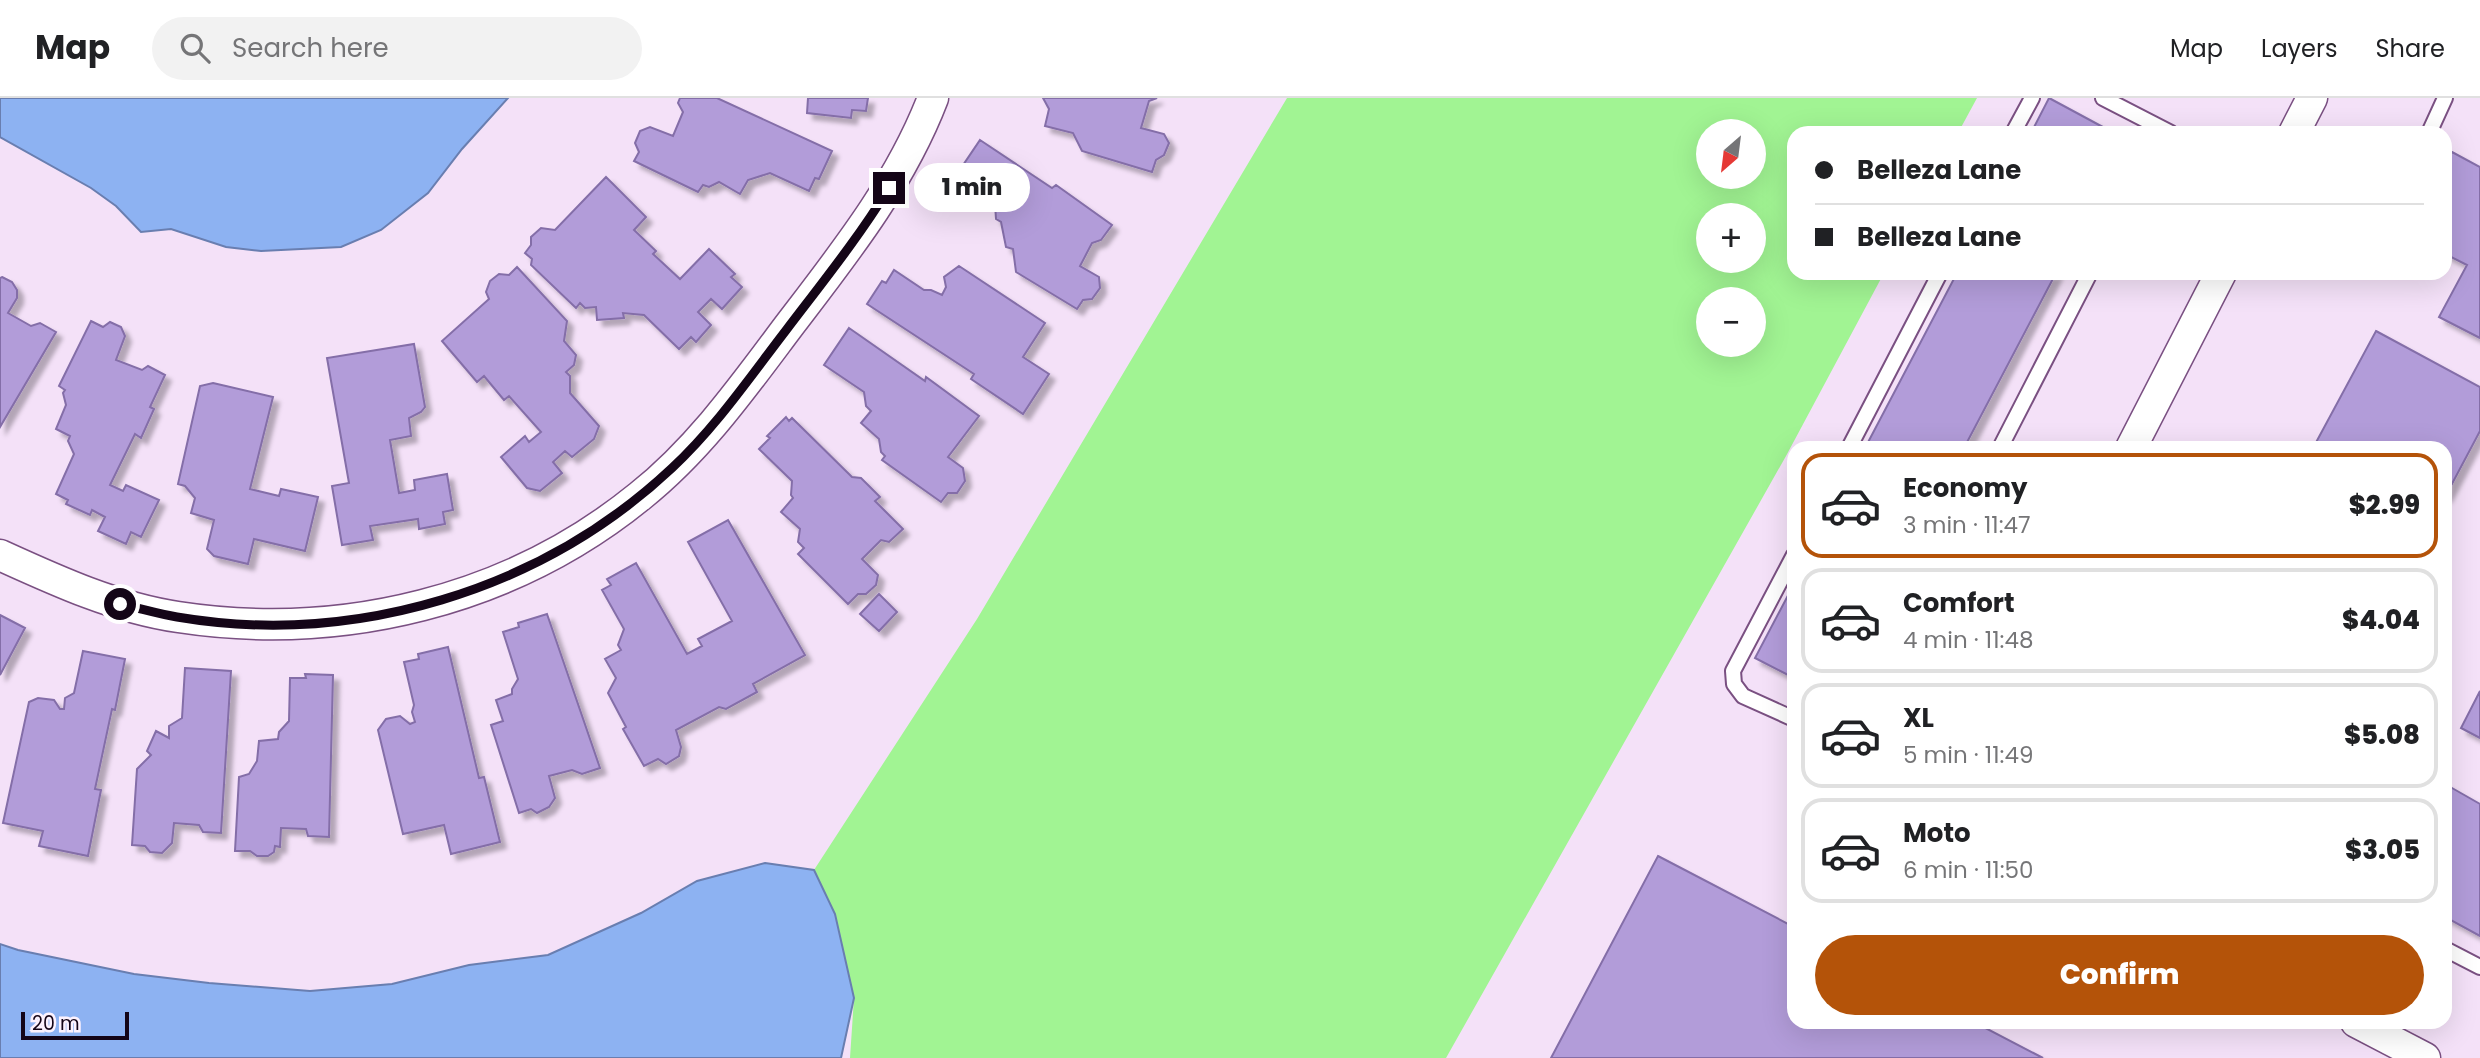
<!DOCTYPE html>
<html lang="en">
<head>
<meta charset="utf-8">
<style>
	body { margin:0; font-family:Poppins,sans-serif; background:#f2f2f2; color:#202124; height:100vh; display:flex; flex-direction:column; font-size:26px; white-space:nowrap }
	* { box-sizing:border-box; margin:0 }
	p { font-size:23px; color:#757577 }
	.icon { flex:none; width:38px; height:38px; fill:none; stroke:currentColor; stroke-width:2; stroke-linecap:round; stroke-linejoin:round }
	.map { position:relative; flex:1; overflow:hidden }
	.sheet { position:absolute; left:1787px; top:343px; width:665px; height:588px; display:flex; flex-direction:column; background:#fff; border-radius:21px; box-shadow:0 7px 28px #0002 }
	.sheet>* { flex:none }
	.hud { position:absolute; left:1787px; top:28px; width:665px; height:154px; border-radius:21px; box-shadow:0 7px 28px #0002; display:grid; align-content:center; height:154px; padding:0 28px; background:#fff }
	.needle { width:46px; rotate:208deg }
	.fabs { position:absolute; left:1696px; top:21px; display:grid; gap:14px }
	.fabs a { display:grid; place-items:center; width:70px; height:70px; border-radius:50%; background:#fff; box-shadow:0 7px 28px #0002; font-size:35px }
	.scale { position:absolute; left:21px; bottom:18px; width:108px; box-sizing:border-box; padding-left:7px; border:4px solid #140517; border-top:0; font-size:19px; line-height:24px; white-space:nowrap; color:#140517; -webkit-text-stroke:5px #fcf2fe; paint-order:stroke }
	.end { position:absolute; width:32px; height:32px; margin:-16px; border:9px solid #140517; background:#fff; box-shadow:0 0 0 4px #fff }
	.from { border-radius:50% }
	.bubble { position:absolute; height:49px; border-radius:24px; background:#fff; box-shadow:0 7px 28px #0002; font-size:23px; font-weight:800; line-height:49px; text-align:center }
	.hud b { display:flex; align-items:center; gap:24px; height:66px; font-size:26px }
	.hud b+b { border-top:2px solid #e0e0e0 }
	.hud i { width:18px; height:18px; background:#202124 }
	ul { padding:12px 0 0; list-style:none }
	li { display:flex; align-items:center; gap:21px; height:105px; margin:0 14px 10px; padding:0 14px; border:4px solid #e0e0e0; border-radius:21px }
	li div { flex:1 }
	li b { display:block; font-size:26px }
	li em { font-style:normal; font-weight:800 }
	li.active { border-color:#b45309 }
	li>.icon { width:63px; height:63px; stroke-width:1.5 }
	.action { display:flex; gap:14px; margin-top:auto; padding:14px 28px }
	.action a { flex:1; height:80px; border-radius:42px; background:#b45309; color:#fff; font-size:28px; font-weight:800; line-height:80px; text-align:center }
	header { display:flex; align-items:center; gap:42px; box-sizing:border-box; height:98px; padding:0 35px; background:#fff; border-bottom:2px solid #e0e0e0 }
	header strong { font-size:33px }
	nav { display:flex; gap:38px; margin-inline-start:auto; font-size:24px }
	.search { width:490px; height:63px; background:#f2f2f2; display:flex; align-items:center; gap:18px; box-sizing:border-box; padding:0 24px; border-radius:38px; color:#757577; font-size:26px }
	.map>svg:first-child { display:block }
	.green { fill:#a1f493; fill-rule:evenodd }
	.water { fill:#8db2f2; stroke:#697eb0; stroke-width:2 }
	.building { fill:#b29cd9; stroke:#846ea8; stroke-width:2; filter:url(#shadow) }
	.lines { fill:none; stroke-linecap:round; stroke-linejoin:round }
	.lane-casing { stroke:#7a5082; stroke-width:18 }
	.street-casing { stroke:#7a5082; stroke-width:33 }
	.lane { stroke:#fff; stroke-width:14 }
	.street { stroke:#fff; stroke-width:30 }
	.route { stroke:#140517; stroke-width:9 }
</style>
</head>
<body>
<header>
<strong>Map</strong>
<div class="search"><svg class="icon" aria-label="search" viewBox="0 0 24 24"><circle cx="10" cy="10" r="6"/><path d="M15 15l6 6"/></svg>Search here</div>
<nav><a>Map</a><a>Layers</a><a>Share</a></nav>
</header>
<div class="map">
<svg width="2480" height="960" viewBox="0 0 2480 960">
	<defs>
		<filter id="shadow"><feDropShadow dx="6" dy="6" stdDeviation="2" flood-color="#0004"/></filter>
	</defs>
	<rect width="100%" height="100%" fill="#f4e1f8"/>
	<path class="green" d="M1287,0h690l-19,35h-164v140h90l-98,183 -340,602h-596l4,-60 -40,-128 163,-251zM1708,33h46v46h-46zM1708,117h46v46h-46zM1708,201h46v46h-46z"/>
	<path class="water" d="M0,0h508l-46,51 -34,44 -47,37 -40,17 -80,4 -35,-4 -55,-18 -30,3 -25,-26 -25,-18 -91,-51z
		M765,765l49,7 21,44 19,84 -13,60h-841v-114l18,6 116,24 75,9 101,8 82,-7 77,-19 79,-10 93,-42 56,-32z"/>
	<path class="building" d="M680,0h37l115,53 -13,28 -4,-1 -6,13 -39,-18 -22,7 -8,14 -21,-12 -10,5 -6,-2 -5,7 -64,-31 5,-9 -4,-9 5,-12 10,-4 23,9 10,-24 -5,-9z
		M808,0h60l-2,13 -14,-1 -1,8 -44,-5z
		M1043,0h114l-8,3 -8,27 23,6 5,9 -5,12 -8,5 -4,12 -70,-21 -9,-18 -28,-7 4,-17z
		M2049,0l65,35h-83z
		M980,42l72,48 4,-3 56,40 -11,15 -9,3 -12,23 19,11 1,11 -8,11 -9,1 -6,9 -61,-37 -3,-23 -7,-2 -5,-25 -5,-3 -1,-15 -40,-27z
		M2452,54l28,15v171l-41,-21 28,-52 -22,-11v-89z
		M606,79l40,40 -12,13 22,21 -3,3 27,25 29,-30 26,25 -4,3 11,10 -20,22 -11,-10 -13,13 13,13 -15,17 -5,-5 -12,12 -35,-34 -21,-2 1,5 -27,2 -1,-13 -11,1 -5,-5 -4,5 -45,-43 1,-6 -7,-6 6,-8v-8l10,-9 14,2z
		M959,168l86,57 -22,34 26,17 -26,40 -52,-35 3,-5 -107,-70 15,-23 4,2 8,-13 30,20h7l11,5 4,-8 -2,-10z
		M517,169l50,54 -3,20 12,14 -2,10 -8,7 4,4v17l29,33 -5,13 -22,18 -7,-6 -12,11 9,11 -22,18 -13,-3 -26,-31 24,-21 4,6 12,-10 -32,-36 -5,4 -20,-24 -7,6 -35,-41 47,-42 -3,-7 4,-11 9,-7 10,1z
		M1957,175h99l-92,175h-99z
		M2,179l10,5 5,8v8l-9,15 23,13 9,-3 16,9 -56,95v-149z
		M91,223l12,6 7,-5 11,5 4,9 -9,24 26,10 6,-4 17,9 -15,32 4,2 -13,29 -6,-4 -25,51 13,6 3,-6 33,15 -18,37 -10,-5 -5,12 -28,-13 7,-14 -13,-7 -2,5 -24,-11 2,-4 -12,-6 18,-40 -6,-13 2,-5 -14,-7 10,-24 -3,-12 2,-3 -6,-4z
		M849,230l76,53 1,-4 53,39 -31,41 15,11 2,13 -8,12h-9l-7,9 -59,-42 3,-4 -4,-4 -2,-13 -18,-16 10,-12 -5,-5 -2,-14 -40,-27z
		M2376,233l104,56v44l-35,66v-49h-132z
		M414,246l11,63 -4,5 -12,6 2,18 -21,4 9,53 16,-3 -1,-10 33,-6 6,36 -10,2 2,12 -26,5 -1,-10 -48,7 3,14 -31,5 -10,-59 17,-3 -22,-125z
		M213,285l60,14 -23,92 29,7 2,-7 37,8 -13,54 -51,-12 -6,25 -34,-8 -7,-7 7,-29 -23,-7 4,-15 -10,-12 -7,-2 22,-98z
		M786,319l3,4 3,-3 60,59 9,1 19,19 -5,4 28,28 -14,13 -8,-2 -19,19 16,16 -2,10 -10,9h-8l-10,10 -50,-50 6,-6 -6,-6 2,-13 -19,-17 12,-14 -2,-3 1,-14 -33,-32 11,-11 -3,-2z
		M728,422l77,135 -52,29 4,8 -31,17 -7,-2 -43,23 5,17 -2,9 -13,8 -8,-5 -14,7 -21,-37 3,-2 -18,-34 8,-15 -11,-19 16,-9 -3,-5 6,-16 -22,-39 9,-5 -4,-6 29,-16 51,91 15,-8 -4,-7 34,-18 -44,-79z
		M1794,486v94l-39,-20z
		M879,496l18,18 -18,19 -19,-17z
		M547,516l53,154 -18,6 -10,-4 -23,6 6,22 -6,9 -12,6 -6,-4 -12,4 -28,-88 12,-4 -7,-21 16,-6v-5l6,-10 -15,-47 16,-5 -1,-4z
		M0,517l25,13 -25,47z
		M448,549l31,131 5,-1 16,65 -49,12 -7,-29 -41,9 -25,-104 8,-11 14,-3 10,8 5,-2 -3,-10 2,-7 -10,-43 15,-3 -1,-5z
		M83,553l42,8 -10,51 -3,-1 -17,80 6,1 -13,66 -49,-10 4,-15 -40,-8 26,-121 9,-4 16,2 6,9h4l1,-11 9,-5z
		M185,570l46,3 -10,162 -18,-1 -4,-7 -25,-2 -2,20 -10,10 -12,-1 -5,-6 -13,-1 5,-76 14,-14 -4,-4 9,-20 13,7v-12l13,-8z
		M305,576l28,1 -4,162 -21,-1 -2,-7 -25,-1 -1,19 -5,-1 -1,6 -6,4h-11l-7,-5h-15l4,-74 10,-3 8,-13 2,-20 19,-2 1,-7 10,-11 1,-43h16z
		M2480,593v47l-19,-10z
		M2445,686l35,20v132l-35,-19z
		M1658,758l136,71v95h180l69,36h-492z"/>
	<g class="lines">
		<g class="lane-casing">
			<path id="lane" d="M2103,0l68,35
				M2013,35l19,-35
				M2429,35l16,-35
				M1849,350l91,-175
				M2000,350l90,-175
				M1794,457l-61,116 1,13 9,12 51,23
				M2445,851l35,18"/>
		</g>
		<g class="street-casing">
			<path id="street" d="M2294,35l18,-35
				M2131,350l90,-175
				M0,457c57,26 116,53 178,62 164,25 333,-16 462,-121 59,-47 103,-109 148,-169 55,-72 112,-143 145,-229
				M2356,924l69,36"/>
		</g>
		<use href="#lane" class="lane"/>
		<use href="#street" class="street"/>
	</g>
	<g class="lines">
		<path class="route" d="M120,506c19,4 38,10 57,13 177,30 364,-26 495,-149 44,-41 78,-91 115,-139 35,-46 72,-92 102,-141"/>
	</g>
</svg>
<div class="fabs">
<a><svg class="needle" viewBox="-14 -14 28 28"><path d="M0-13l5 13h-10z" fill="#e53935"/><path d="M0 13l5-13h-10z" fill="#757577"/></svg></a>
<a>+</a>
<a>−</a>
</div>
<div class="scale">20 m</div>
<i class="end from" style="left:120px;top:506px"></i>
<i class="end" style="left:889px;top:90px"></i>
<div class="bubble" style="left:914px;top:65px;width:116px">1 min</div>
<div class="hud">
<b><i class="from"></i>Belleza Lane</b>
<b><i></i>Belleza Lane</b>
</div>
<section class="sheet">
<ul>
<li class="active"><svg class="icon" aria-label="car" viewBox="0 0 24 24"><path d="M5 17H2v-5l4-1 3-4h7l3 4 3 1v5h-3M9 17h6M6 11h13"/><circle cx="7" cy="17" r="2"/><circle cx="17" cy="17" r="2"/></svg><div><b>Economy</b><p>3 min · 11:47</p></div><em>$2.99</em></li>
<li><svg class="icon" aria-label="car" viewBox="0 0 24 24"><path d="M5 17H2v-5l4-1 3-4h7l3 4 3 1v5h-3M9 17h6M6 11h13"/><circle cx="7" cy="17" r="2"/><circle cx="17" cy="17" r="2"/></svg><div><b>Comfort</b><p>4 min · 11:48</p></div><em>$4.04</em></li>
<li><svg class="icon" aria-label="car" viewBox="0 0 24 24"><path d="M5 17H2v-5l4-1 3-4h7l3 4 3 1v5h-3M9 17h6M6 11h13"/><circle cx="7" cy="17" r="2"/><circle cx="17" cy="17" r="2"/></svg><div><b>XL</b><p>5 min · 11:49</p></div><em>$5.08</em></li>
<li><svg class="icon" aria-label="car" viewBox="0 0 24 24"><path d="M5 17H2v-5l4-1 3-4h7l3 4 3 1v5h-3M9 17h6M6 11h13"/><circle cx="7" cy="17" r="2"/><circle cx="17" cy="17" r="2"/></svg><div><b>Moto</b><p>6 min · 11:50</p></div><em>$3.05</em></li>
</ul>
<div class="action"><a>Confirm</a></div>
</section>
</div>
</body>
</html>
